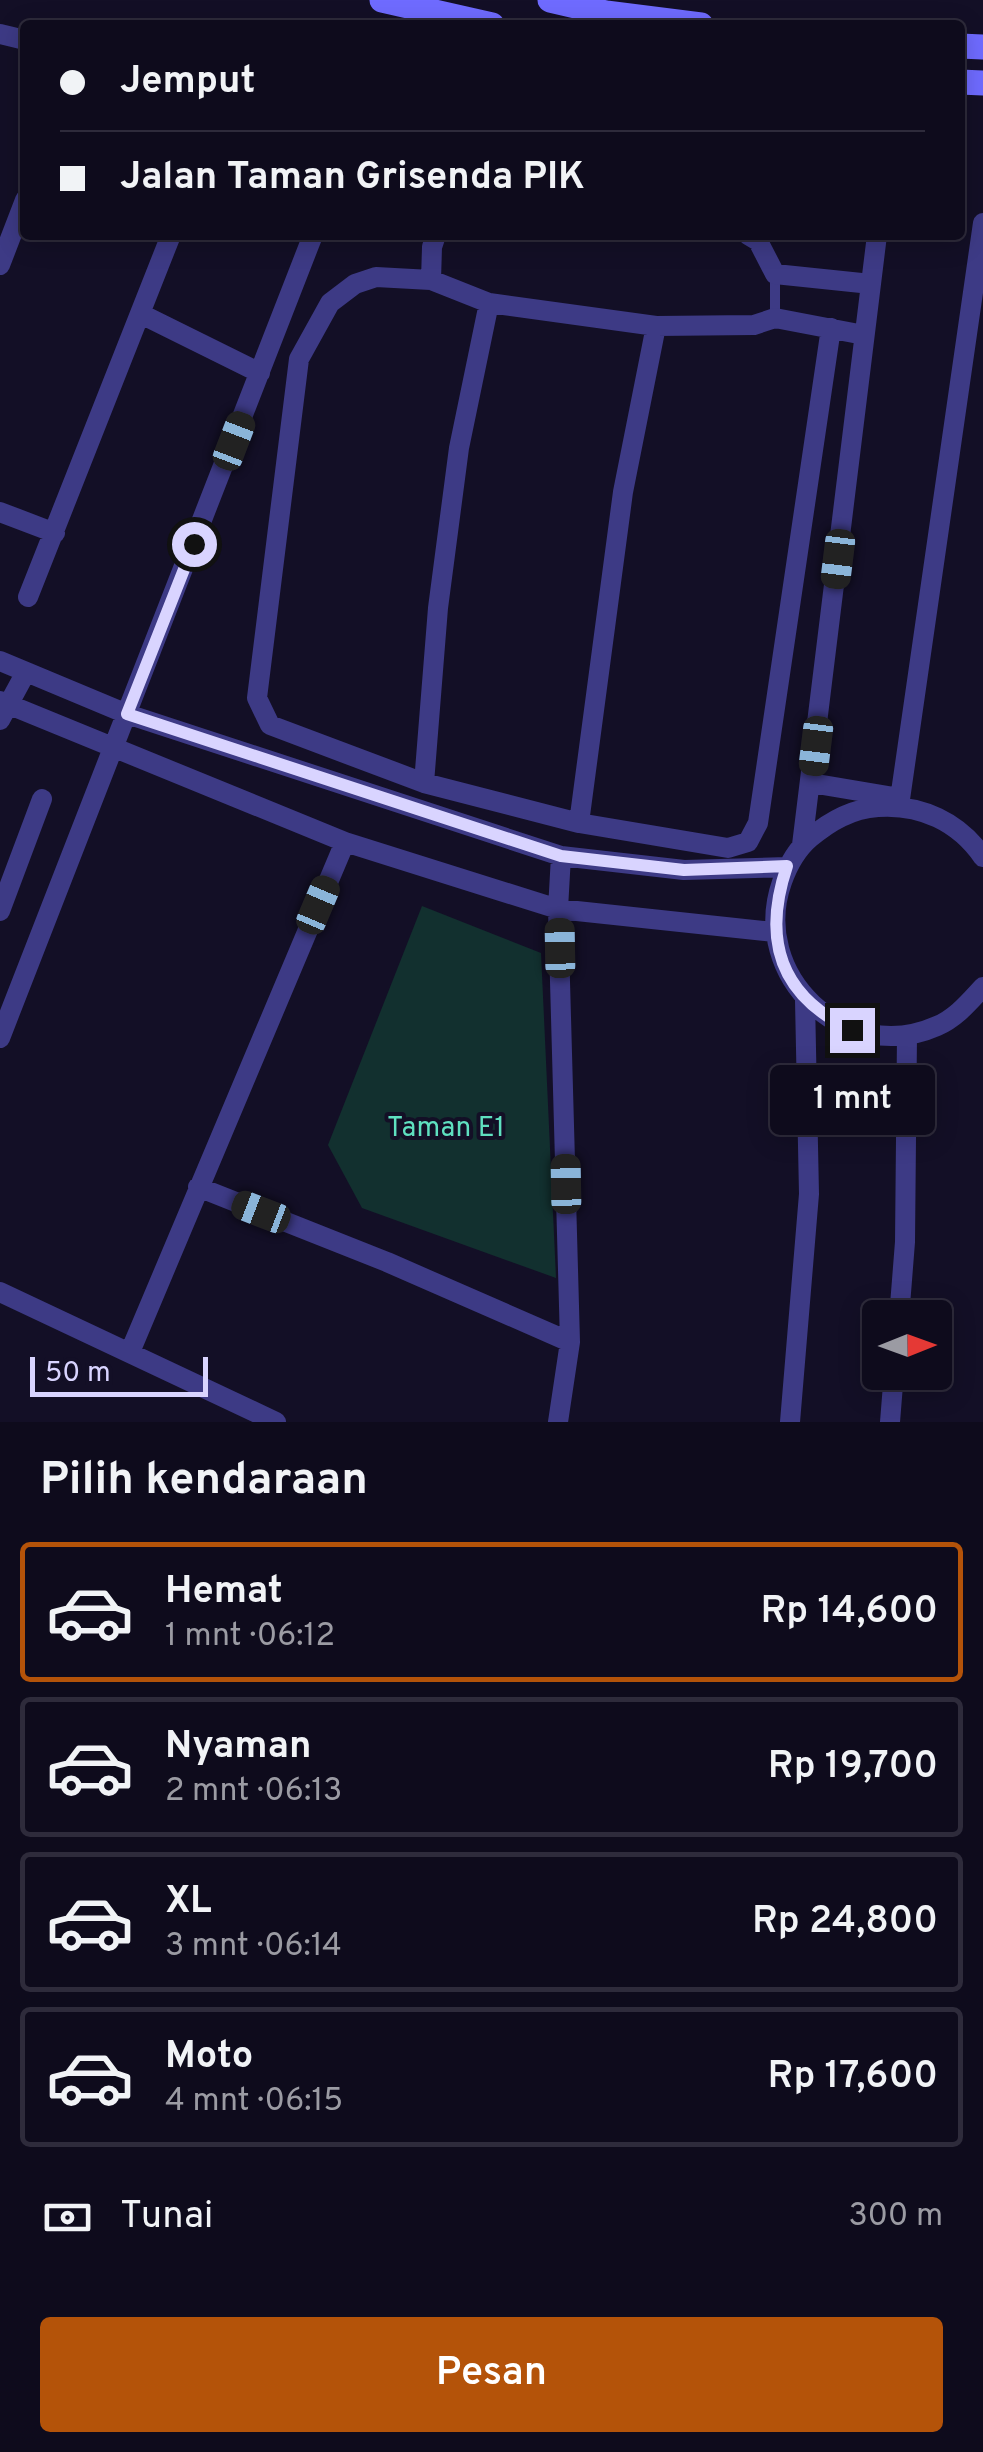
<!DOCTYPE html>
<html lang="id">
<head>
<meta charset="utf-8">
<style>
	body { margin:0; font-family:Overpass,sans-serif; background:#1c1929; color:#f1f3f6; height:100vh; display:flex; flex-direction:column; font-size:38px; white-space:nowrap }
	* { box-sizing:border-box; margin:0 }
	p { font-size:32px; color:#9b9ba3 }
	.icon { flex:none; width:55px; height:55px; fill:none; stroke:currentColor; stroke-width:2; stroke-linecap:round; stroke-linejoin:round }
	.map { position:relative; height:1422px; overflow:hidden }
	.drawer { display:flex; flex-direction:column; background:#0e0b1c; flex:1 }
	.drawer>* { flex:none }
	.banner { position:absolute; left:20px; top:20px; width:945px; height:220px; border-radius:10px; box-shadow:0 5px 25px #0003,0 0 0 2px #2e2b3b; display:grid; align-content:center; height:220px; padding:0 40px; background:#0e0b1c }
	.needle { width:65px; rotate:89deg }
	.buttons { position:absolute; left:862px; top:1300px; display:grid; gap:20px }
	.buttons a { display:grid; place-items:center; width:90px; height:90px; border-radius:10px; background:#0e0b1c; box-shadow:0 5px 25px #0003,0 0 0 2px #2e2b3b; font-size:50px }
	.scale { position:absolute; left:30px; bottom:25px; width:178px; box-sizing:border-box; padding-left:10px; border:5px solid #d9d4ff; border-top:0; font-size:28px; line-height:35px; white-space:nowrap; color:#d9d4ff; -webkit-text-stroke:8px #130f26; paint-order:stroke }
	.end { position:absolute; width:45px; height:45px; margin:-22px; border:12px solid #d9d4ff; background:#111; box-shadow:0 0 0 5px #111 }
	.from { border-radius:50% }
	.bubble { position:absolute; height:70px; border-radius:10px; background:#0e0b1c; box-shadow:0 5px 25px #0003,0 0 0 2px #2e2b3b; font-size:32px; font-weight:600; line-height:70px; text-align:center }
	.car { position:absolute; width:30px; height:60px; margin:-30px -15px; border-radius:12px; box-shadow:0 0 8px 2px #0007; background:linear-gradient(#222 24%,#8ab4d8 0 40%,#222 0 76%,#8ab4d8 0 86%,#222 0) }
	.banner b { display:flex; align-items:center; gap:35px; height:95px; font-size:38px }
	.banner b+b { border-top:2px solid #2e2b3b }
	.banner i { width:25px; height:25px; background:#f1f3f6 }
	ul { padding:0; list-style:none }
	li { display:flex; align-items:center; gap:30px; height:140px; margin:0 20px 15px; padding:0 20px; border:5px solid #2e2b3b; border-radius:10px }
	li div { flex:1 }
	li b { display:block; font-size:38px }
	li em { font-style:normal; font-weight:600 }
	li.on { border-color:#b45309 }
	li>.icon { width:90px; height:90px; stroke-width:1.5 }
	h2 { padding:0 40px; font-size:45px; line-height:120px }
	.pay { display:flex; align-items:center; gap:25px; height:110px; padding:0 40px; font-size:38px }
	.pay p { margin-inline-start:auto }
	.button { display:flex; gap:20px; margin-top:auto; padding:20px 40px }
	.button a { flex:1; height:115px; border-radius:10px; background:#b45309; color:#fff; font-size:40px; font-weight:600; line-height:115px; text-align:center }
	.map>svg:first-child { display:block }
	.green { fill:#12302f }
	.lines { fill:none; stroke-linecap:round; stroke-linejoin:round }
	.lane { stroke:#3d3a85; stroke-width:10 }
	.street { stroke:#3d3a85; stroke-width:20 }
	.secondary { stroke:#6f6bff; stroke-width:25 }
	.route { stroke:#d9d4ff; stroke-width:12 }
	.labels { text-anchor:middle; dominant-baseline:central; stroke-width:8; stroke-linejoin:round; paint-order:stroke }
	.park-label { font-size:28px; fill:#5fe0c0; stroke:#130f26 }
</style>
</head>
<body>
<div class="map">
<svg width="983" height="1422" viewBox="0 0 983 1422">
	<rect width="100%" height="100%" fill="#130f26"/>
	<path class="green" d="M422,906l119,47 15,325 -194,-70 -34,-63z"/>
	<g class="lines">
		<path class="lane" d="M775,318v-43"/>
		<path class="street" d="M0,34l25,6
			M748,235l10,6 17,33 96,10
			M0,265l25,-65
			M431,280l1,-33 4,-12
			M141,314l119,59
			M831,328l-73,495 -10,19 -20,6 -149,-25 -155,-40 -154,-58 -13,-27 42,-339 31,-56 25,-19 21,-7 55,3 58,23 167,23 98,-1 21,-7 89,17
			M0,512l55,21
			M28,597l143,-362
			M0,661l127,53 434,142 123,14 103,-3
			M0,701l345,141 213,67 216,23
			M0,720l26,-48
			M424,783l14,-175 21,-160 30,-145
			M811,783l89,15
			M899,806l84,-583
			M579,823l44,-331 33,-166
			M802,845l75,-610
			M983,857c-24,-35 -62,-53 -105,-50 -27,2 -48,14 -68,31 -14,12 -22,27 -28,44 -33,93 63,185 155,144 19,-8 32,-24 46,-39
			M0,911l42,-112
			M0,1038l313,-803
			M198,1187l189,75 183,80
			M0,1292l276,130
			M899,1318l6,-76 2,-207
			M130,1352l215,-510
			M558,1422l12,-80 -12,-433 3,-53
			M790,1422l19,-228 -4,-194
			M890,1422l4,-50"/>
		<path class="secondary" d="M382,0l110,25
			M550,0l56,13 95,12
			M960,46l23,1
			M960,82l23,1"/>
	</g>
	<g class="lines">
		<path class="route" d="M194,544l-67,170 434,142 123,14 103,-4c-25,74 -7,130 65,164"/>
	</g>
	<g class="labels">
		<g class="park-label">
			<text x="446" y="1129">Taman E1</text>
		</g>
	</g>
</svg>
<div class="buttons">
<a><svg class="needle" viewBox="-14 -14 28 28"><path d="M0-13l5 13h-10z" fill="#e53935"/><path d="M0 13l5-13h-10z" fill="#9b9ba3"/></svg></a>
</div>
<div class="scale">50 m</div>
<i class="end from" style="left:194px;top:544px"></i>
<i class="end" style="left:852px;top:1030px"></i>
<div class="bubble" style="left:770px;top:1065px;width:165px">1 mnt</div>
<i class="car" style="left:234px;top:441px;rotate:21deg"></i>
<i class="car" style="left:838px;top:559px;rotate:187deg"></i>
<i class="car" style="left:816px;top:746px;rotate:187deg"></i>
<i class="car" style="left:318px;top:905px;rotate:23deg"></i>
<i class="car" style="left:560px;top:948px;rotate:359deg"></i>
<i class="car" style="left:566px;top:1184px;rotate:359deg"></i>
<i class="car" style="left:261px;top:1212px;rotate:291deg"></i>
<div class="banner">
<b><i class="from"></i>Jemput</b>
<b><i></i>Jalan Taman Grisenda PIK</b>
</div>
</div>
<section class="drawer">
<h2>Pilih kendaraan</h2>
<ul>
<li class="on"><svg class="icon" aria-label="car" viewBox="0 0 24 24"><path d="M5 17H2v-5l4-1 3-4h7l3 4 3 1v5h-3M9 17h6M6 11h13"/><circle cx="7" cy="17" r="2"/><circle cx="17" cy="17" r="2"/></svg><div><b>Hemat</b><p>1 mnt · 06:12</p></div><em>Rp 14,600</em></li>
<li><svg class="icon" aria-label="car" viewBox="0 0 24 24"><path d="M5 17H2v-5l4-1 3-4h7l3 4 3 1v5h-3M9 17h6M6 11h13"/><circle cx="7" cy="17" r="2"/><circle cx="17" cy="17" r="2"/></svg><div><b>Nyaman</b><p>2 mnt · 06:13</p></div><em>Rp 19,700</em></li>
<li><svg class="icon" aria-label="car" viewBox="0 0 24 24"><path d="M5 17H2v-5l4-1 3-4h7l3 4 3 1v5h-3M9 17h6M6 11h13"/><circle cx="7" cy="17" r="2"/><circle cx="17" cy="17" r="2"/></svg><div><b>XL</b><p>3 mnt · 06:14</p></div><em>Rp 24,800</em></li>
<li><svg class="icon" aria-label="car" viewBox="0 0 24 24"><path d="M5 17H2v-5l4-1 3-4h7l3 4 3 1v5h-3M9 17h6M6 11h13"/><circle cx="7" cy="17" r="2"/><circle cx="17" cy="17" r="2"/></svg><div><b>Moto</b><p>4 mnt · 06:15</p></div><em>Rp 17,600</em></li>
</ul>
<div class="pay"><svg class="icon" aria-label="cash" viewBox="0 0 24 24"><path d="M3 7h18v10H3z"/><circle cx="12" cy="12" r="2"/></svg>Tunai<p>300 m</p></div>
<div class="button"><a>Pesan</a></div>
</section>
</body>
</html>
